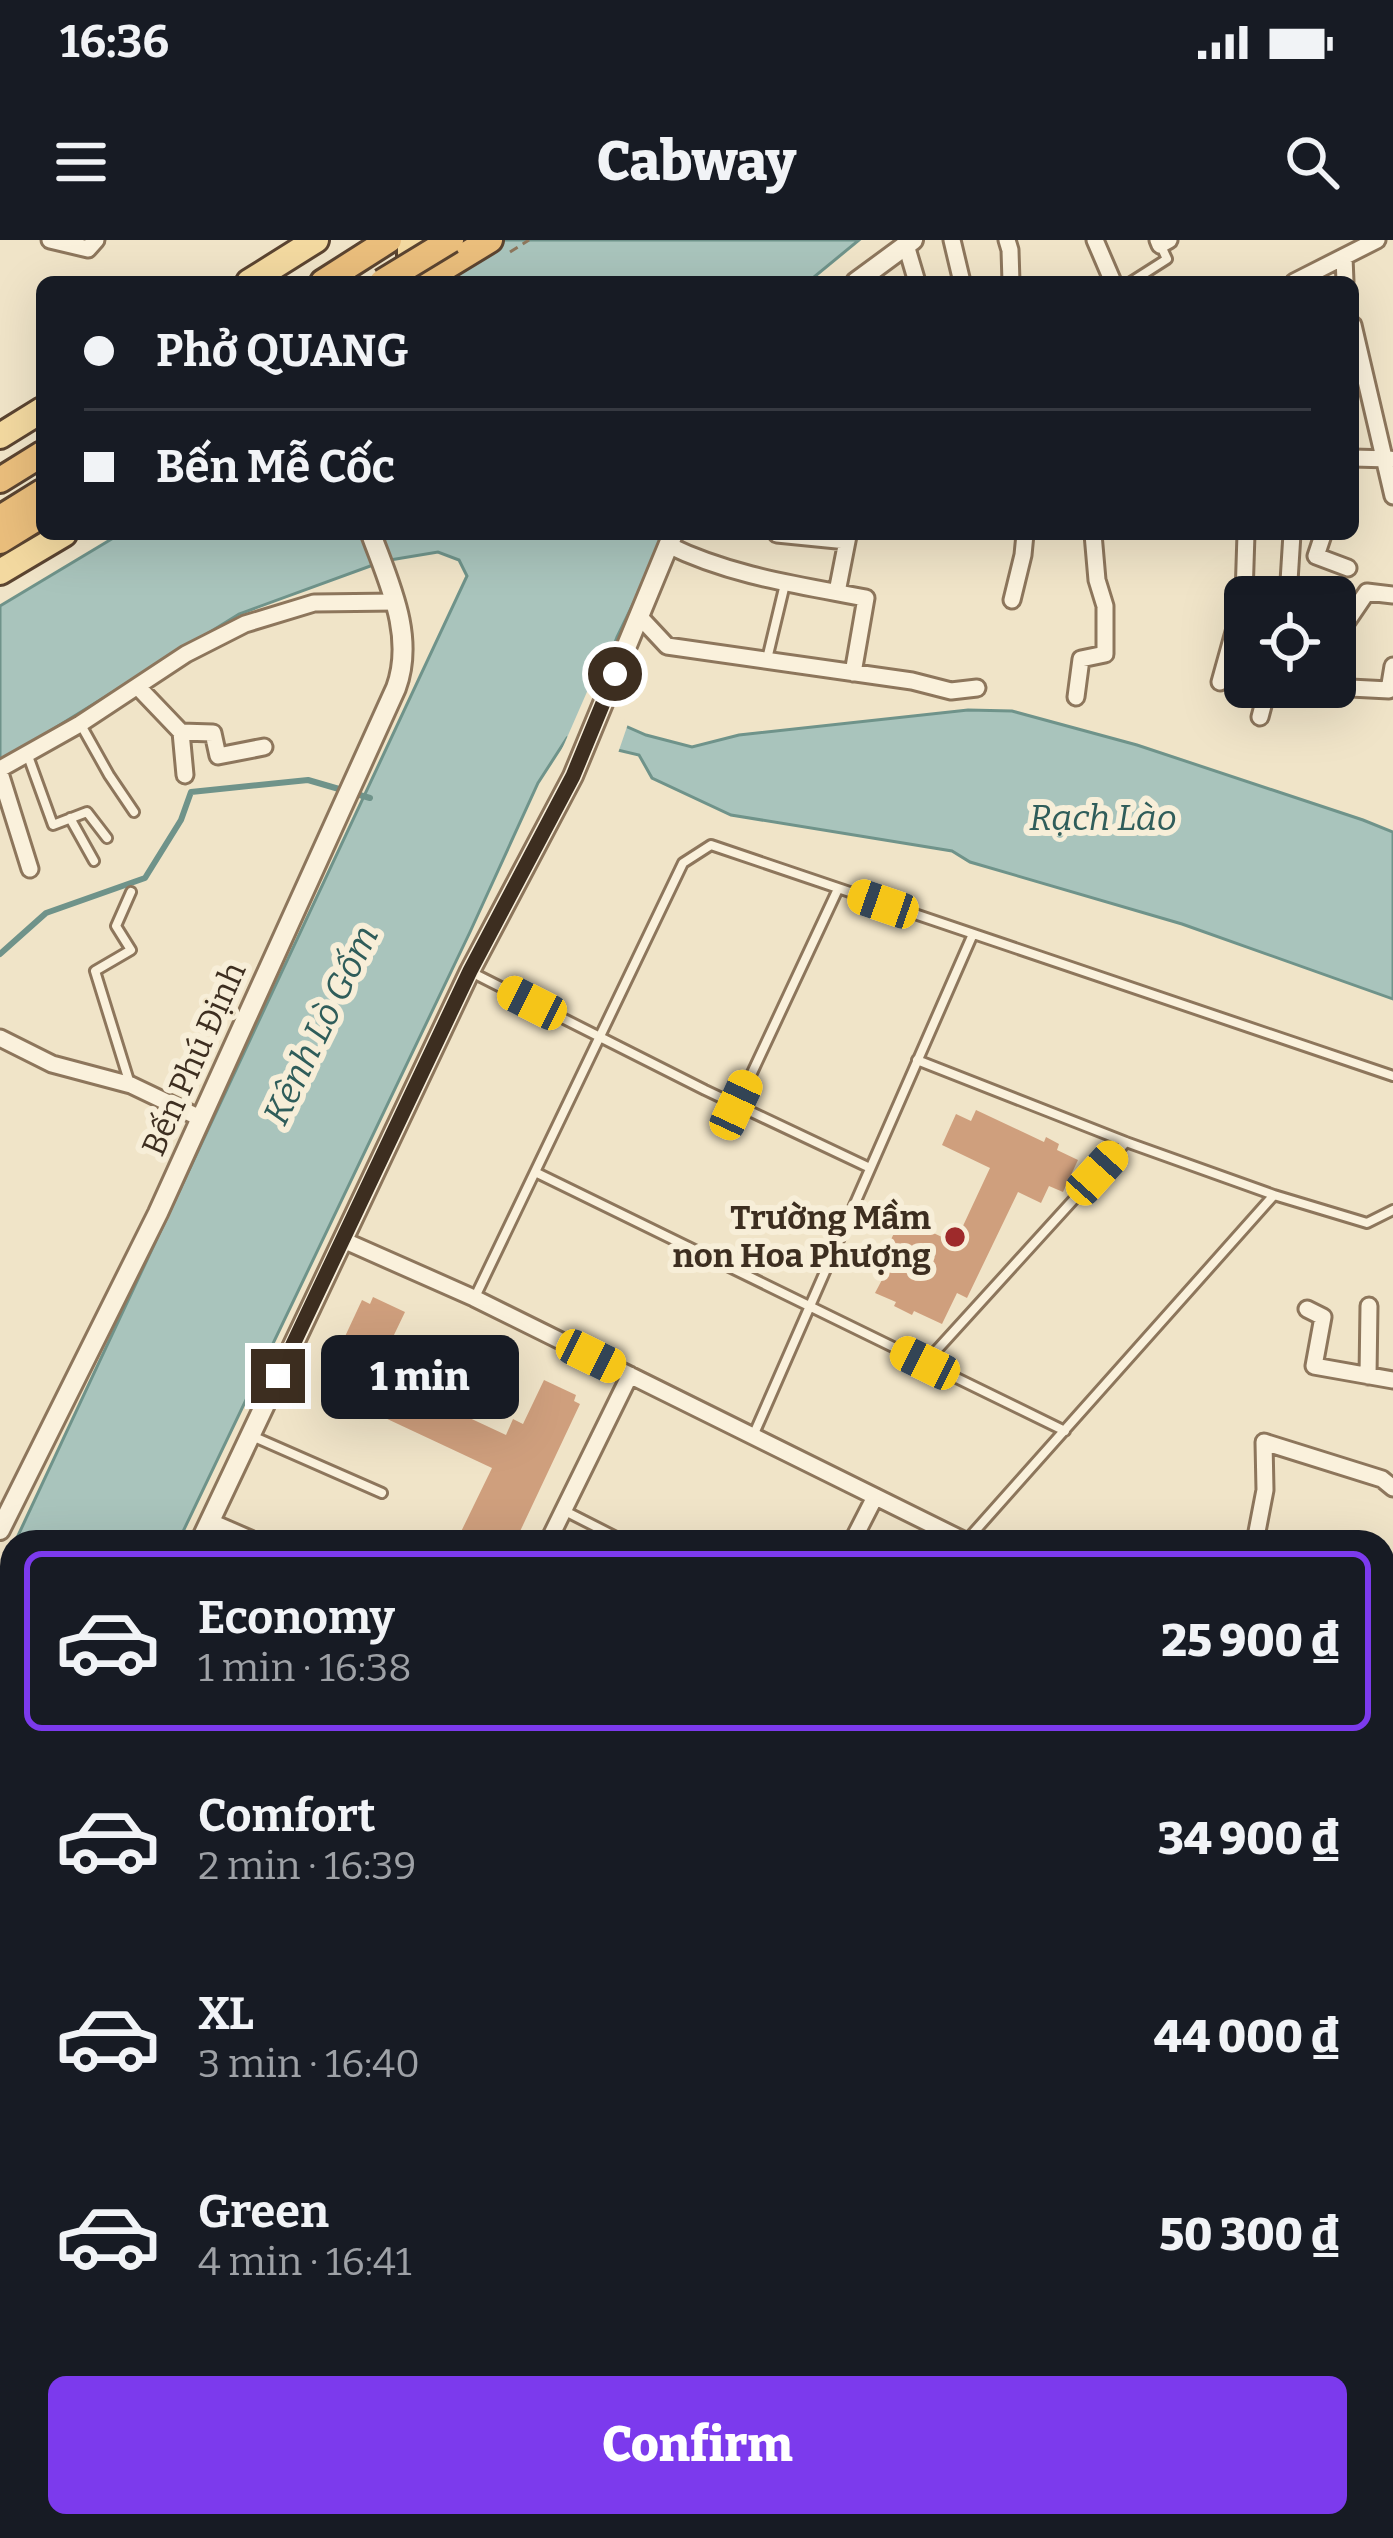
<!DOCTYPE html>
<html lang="en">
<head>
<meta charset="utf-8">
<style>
	body { margin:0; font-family:Bitter,serif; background:#242831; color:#f1f3f6; height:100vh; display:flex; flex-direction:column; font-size:45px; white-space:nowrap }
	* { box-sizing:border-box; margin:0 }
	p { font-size:39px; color:#9ea1a6 }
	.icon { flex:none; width:66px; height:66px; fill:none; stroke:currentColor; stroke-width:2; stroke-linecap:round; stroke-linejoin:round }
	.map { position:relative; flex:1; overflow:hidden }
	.panel { position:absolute; left:0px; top:1290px; width:1395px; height:1008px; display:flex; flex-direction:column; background:#171b24; border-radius:36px 36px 0 0; box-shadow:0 12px 48px #0002 }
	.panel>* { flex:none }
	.guide { position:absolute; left:36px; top:36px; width:1323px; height:264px; border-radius:18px; box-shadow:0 12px 48px #0002; display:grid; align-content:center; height:264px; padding:0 48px; background:#171b24 }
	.buttons { position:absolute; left:1224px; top:336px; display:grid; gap:24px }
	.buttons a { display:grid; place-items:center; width:132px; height:132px; border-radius:18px; background:#171b24; box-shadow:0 12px 48px #0002; font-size:60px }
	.end { position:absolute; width:54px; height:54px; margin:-27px; border:15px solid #3d2e20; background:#fff; box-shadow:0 0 0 6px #fff }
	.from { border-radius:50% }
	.bubble { position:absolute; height:84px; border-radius:18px; background:#171b24; box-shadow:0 12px 48px #0002; font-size:39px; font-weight:800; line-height:84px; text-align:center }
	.car { position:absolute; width:36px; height:72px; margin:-36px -18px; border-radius:15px; box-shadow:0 0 9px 3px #0007; background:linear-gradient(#f5c518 24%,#345 0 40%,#f5c518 0 76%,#345 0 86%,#f5c518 0) }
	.guide b { display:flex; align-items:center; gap:42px; height:114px; font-size:45px }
	.guide b+b { border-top:3px solid #363941 }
	.guide i { width:30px; height:30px; background:#f1f3f6 }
	ul { padding:21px 0 0; list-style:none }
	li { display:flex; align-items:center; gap:36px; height:180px; margin:0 24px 18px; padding:0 24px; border:6px solid transparent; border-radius:18px }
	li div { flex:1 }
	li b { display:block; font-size:45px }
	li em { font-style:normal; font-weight:800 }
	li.active { border-color:#7c3aed }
	li>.icon { width:108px; height:108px; stroke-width:1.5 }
	.action { display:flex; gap:24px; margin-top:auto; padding:24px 48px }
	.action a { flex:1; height:138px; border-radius:18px; background:#7c3aed; color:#fff; font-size:48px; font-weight:800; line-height:138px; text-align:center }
	.status { display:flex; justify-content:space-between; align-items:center; height:84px; padding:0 60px; background:#171b24; direction:ltr }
	.status svg { height:33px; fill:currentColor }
	header { display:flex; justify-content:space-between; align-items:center; height:156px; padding:0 48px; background:#171b24; font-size:54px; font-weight:800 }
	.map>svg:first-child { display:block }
	.water { fill:#a9c4bc; stroke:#6f938a; stroke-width:3 }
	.pier { fill:#f0e4c8 }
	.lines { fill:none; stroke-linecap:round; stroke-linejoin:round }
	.stream { stroke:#6f938a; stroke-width:6 }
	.building { fill:#cf9f7d }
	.service-casing { stroke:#8d765c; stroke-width:14 }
	.minor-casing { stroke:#8d765c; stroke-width:21 }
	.tertiary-casing { stroke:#8d765c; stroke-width:24 }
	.primary-casing { stroke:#5b4430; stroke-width:30 }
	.trunk-casing { stroke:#5b4430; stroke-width:30 }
	.path { stroke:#8d765c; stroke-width:3; stroke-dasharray:9 6; stroke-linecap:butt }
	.service { stroke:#faf1dc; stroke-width:8 }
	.minor { stroke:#faf1dc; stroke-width:15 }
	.tertiary { stroke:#faf1dc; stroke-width:18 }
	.primary { stroke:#f3d9a0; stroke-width:24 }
	.trunk { stroke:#eabe7c; stroke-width:24 }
	.trunk-bridge-casing { stroke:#5b4430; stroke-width:30; stroke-linecap:butt }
	.trunk-bridge { stroke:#eabe7c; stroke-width:24 }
	.route { stroke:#3d2e20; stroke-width:15 }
	.poi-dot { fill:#9e2a2b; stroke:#f7eed8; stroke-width:4.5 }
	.labels { text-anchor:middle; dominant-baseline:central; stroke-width:12; stroke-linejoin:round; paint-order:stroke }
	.street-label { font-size:33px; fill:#3d2e20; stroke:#f7eed8 }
	.poi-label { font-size:33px; font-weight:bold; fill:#3d2e20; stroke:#f7eed8; text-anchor:end }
	.water-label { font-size:36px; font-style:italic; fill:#2f5d5a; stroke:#f7eed8 }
</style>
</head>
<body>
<div class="status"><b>16:36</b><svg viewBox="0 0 49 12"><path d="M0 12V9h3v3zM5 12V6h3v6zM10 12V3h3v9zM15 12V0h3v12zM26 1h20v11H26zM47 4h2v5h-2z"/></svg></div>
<header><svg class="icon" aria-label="menu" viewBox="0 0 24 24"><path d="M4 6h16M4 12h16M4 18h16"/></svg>Cabway<svg class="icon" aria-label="search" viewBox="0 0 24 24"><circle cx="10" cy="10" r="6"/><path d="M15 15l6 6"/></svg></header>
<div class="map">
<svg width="1393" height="2298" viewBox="0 0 1393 2298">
	<rect width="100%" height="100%" fill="#f0e4c8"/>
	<path class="water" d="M449,0h410l-51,42h-360z
		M120,294h547l-50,103 -28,73 57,25 46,12 47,-12 229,-25 44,1 125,34 226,75 30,12v167l-211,-75 -212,-62 -18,-11 -221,-36 -79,-37 -13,-23 -72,-17 -29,45 -68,149 -292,610h-163l452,-966 -8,-16 -21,-8 -54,9 -145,53 -239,148v-156z
		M12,1308v345l-12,25v-344z
		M1393,1466v480l-10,21v-486z
		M956,2286h282l-6,12h-282z"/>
	<path class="pier" d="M607,406l12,4 -23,57 33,14 -12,35 -47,-11 -18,27z"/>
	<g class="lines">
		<path class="stream" d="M0,714l46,-41 99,-35 36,-58 10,-28 117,-12 62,18"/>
	</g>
	<path class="building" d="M976,870l68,32 2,-5 13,7 -2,6 21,10 -15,32 -14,-6 -8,17 -23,-11 -51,106 -10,-5 -15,31 -28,-13 -2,4 -18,-9 2,-4 -21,-9 9,-17 -8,-4 25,-54 54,25 35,-75 -48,-23 14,-31 15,7z
		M373,1057l32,15 -23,48 11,5 -7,14 120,56 7,-16 10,5 21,-44 32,15 -2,6 6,3 -65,138h-59l36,-74 -171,-80 41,-88 8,4z"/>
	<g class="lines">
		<g class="service-casing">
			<path id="service" d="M1131,42l36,-23 -6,-13
				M767,419l18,-75
				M81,485l28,50 25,37
				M28,516l25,69 34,-13 20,26
				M70,578l24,43
				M471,732l234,118 165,78
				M917,820l209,82 148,53
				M130,844l-35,-113 36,-21 -15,-24 15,-34
				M737,865l101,-216
				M535,932l530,259
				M475,1057l208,-434 28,-18 682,231
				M925,1123l201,-221
				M252,1196l130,57
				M753,1196l220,-502
				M565,1271l61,31
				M966,1301l308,-346 93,28 26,-13
				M0,1923l12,6
				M0,2005l12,-21
				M1393,2094l-7,12 7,4
				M1383,2203l10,5
				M100,2298l2,-12
				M488,2298l3,-12"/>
		</g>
		<g class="minor-casing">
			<path id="minor" d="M50,0l38,9 8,-9
				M952,0l10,42
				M1007,0l3,10 1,32
				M1095,0l18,42
				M1158,0l2,5 9,-5
				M906,5l11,37
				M1344,17l1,25
				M1294,42l83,-42
				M1353,85l40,171
				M1353,218l37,1
				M777,294l70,7
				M1321,294l2,1 -7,21 32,12
				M668,305c63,31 130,40 198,53l-13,75
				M837,352l11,-56
				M1288,357l4,-63
				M1012,360l11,-45 2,-21
				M639,376l28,30 245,35 39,10 26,-3
				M1335,399l32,-47 26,3
				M1220,442l24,-86 2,-62
				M138,447l43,45 32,1 5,23 46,-9
				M1331,447l58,3 4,-24
				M1076,457l5,-38 24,-5v-48l-8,-26 -4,-46
				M1260,477l8,-30
				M181,492l4,43
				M0,529l80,-45 106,-70 59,-30 69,-21 82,-1
				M0,533l30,96
				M0,798l52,26 79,21 69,33
				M343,1000l131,58 493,244
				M1307,1069l16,8 -9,49 79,14
				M1368,1136l1,-70
				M209,1281l48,21
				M548,1302l82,-167
				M852,1302l23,-45
				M1255,1302l10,-52 -1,-48 118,37 11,9
				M1383,1344l10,6
				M1383,1388l10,6
				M0,1871l12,6
				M0,2043l12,6
				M0,2167l12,-23
				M0,2184l12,6
				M317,2286v12
				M1303,2286l26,12
				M424,2298l2,-12
				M630,2298l3,-12
				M709,2298l87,-4 63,1 6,3"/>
		</g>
		<g class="tertiary-casing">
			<path id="tertiary" d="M856,42l57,-42
				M0,1290l158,-317 238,-525c19,-52 -7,-105 -25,-154
				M200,1302l270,-571 103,-195 100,-242
				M1383,1453l10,-14
				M0,1746l12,-26
				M931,2298l6,-12"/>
		</g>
		<g class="primary-casing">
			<path id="primary" d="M410,40v-40
				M249,42l67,-42
				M0,196l42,-26
				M0,332l64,-38"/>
		</g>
		<g class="trunk-casing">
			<path id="trunk" d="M323,42l66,-42
				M421,42l69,-42
				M0,240l42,-26
				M0,278l42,-26
				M0,301l42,-26"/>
		</g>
		<path class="path" d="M510,12l19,-12"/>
		<use href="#service" class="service"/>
		<use href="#minor" class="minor"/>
		<use href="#tertiary" class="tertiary"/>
		<use href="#primary" class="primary"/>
		<use href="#trunk" class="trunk"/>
		<g class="trunk-bridge-casing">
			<path id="trunk-bridge" d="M382,42l69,-42"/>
		</g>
		<use href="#trunk-bridge" class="trunk-bridge"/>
	</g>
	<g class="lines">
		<path class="route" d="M278,1136l192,-405 103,-195 42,-102"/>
	</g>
	<circle class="poi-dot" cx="955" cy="997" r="12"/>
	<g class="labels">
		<g class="street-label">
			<text transform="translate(194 819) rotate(-66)">Bến Phú Định</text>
		</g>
		<g class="poi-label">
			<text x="931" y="978">Trường Mầm<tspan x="931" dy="38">non Hoa Phượng</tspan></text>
		</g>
		<g class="water-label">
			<text x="1103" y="578">Rạch Lào</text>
			<text transform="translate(321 785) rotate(-64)">Kênh Lò Gốm</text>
		</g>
	</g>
</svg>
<div class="buttons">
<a><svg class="icon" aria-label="locate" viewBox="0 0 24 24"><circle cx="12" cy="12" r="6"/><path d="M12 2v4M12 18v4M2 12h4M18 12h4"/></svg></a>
</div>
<i class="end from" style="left:615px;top:434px"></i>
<i class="end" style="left:278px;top:1136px"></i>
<div class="bubble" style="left:321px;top:1095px;width:198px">1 min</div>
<i class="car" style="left:883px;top:664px;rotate:289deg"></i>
<i class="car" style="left:532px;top:763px;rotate:297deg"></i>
<i class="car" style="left:736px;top:865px;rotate:25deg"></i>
<i class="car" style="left:1097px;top:933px;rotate:42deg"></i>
<i class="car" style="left:591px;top:1116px;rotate:116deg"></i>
<i class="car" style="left:925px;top:1123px;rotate:296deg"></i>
<div class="guide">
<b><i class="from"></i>Phở QUANG</b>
<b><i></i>Bến Mễ Cốc</b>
</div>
<section class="panel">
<ul>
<li class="active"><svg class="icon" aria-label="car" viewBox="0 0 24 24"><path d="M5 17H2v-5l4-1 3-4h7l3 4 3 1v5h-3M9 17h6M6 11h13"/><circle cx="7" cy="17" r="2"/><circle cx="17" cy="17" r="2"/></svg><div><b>Economy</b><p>1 min · 16:38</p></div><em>25 900 ₫</em></li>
<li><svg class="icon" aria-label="car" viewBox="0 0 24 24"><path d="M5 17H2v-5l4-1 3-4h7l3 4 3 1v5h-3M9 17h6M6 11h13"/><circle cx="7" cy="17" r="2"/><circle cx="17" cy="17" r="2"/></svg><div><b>Comfort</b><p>2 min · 16:39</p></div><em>34 900 ₫</em></li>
<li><svg class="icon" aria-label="car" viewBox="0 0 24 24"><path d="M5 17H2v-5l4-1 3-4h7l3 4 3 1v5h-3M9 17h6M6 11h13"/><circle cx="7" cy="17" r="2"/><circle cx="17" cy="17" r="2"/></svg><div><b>XL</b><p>3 min · 16:40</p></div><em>44 000 ₫</em></li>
<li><svg class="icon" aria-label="car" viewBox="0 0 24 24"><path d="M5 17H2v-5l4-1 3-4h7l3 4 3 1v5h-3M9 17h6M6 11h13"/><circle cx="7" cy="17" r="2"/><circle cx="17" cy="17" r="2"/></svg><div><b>Green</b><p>4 min · 16:41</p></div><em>50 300 ₫</em></li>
</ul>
<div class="action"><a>Confirm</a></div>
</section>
</div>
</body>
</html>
